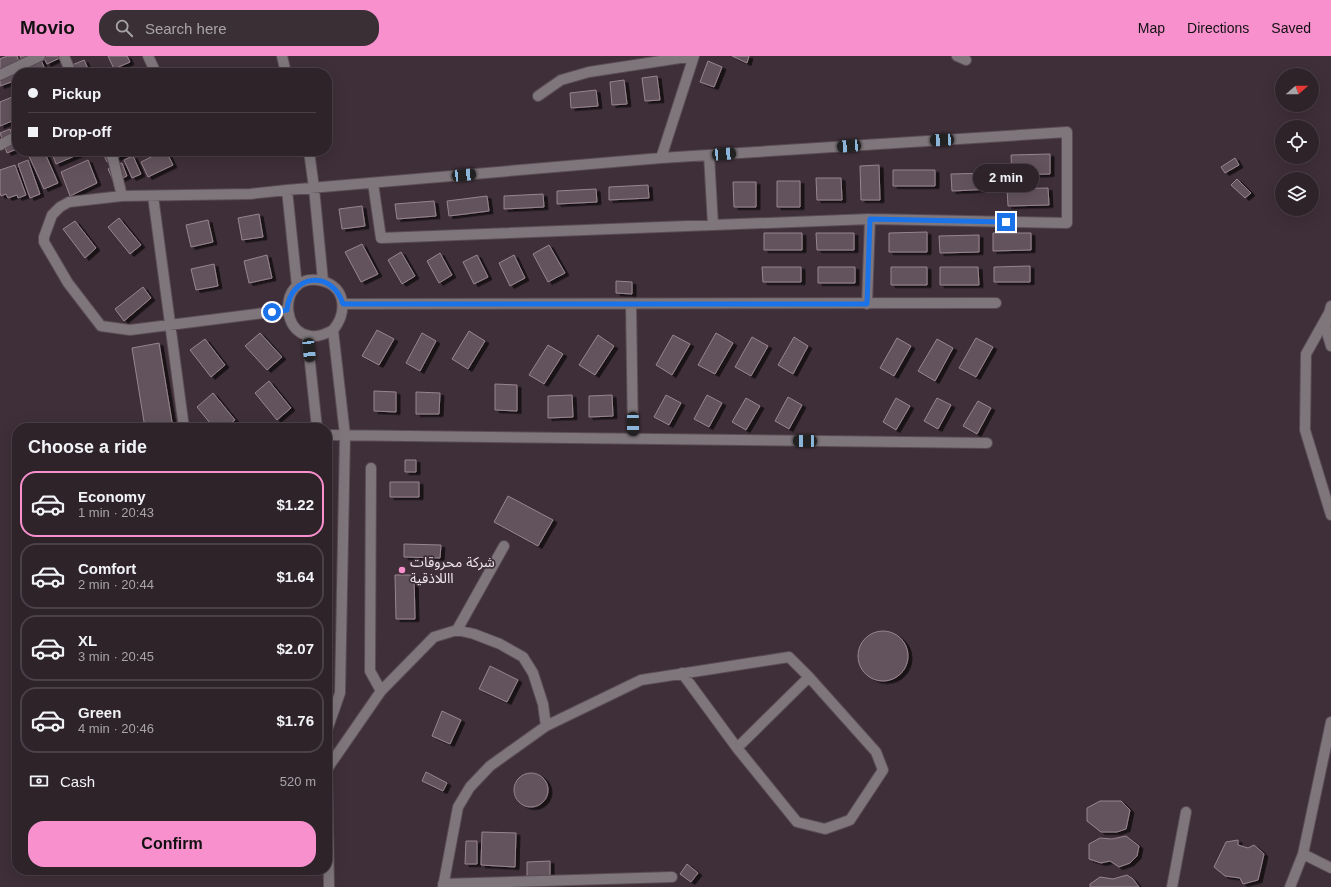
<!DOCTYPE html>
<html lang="en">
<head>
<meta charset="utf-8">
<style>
	body { margin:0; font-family:Arial,"Noto Sans Arabic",sans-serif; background:#3b2f36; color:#f1f3f6; height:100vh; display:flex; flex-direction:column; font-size:15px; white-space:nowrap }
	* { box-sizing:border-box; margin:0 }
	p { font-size:13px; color:#a7a4a8 }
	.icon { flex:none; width:22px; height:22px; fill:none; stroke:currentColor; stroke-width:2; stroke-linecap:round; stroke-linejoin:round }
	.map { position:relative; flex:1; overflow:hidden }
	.sheet { position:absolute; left:12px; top:367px; width:320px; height:452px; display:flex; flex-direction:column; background:#2f232a; border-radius:16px; box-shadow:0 4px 16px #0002,0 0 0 1px #4a4047 }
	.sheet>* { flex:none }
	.banner { position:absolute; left:12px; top:12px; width:320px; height:88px; border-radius:16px; box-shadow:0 4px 16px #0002,0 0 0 1px #4a4047; display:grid; align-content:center; height:88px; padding:0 16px; background:#2f232a }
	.needle { width:26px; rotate:70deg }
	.buttons { position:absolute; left:1275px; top:12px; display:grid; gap:8px }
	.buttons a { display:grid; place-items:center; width:44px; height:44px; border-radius:50%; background:#2f232a; box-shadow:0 4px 16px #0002,0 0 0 1px #4a4047; font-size:20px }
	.end { position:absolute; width:18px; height:18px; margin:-9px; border:5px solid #1a73e8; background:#fff; box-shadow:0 0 0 2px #fff }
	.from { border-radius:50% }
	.bubble { position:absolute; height:28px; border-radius:14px; background:#2f232a; box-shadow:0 4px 16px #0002,0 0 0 1px #4a4047; font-size:13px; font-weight:800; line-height:28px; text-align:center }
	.car { position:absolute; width:12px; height:24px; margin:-12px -6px; border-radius:5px; box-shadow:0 0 3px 1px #0007; background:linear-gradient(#222 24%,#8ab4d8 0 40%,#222 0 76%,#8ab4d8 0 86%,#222 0) }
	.banner b { display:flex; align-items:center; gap:14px; height:38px; font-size:15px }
	.banner b+b { border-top:1px solid #4a4047 }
	.banner i { width:10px; height:10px; background:#f1f3f6 }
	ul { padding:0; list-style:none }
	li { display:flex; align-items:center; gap:12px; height:66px; margin:0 8px 6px; padding:0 8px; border:2px solid #4a4047; border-radius:16px }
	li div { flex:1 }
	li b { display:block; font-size:15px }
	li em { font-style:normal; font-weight:800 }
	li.active { border-color:#f790cd }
	li>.icon { width:36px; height:36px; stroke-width:1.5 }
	h2 { padding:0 16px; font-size:18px; line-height:48px }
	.pay { display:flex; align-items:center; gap:10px; height:44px; padding:0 16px; font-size:15px }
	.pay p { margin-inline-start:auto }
	.cta { display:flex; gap:8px; margin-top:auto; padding:8px 16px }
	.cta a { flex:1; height:46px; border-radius:16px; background:#f790cd; color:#111; font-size:16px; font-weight:800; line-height:46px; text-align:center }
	header { display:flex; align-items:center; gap:24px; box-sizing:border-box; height:56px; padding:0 20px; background:#f790cd; color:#111 }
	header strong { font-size:19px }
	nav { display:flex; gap:22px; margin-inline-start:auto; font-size:14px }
	.search { width:280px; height:36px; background:#3b2f36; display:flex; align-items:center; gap:10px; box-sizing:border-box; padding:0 14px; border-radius:16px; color:#a7a4a8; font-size:15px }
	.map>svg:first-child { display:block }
	.building { fill:#63535c; stroke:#98858f; filter:url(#shadow) }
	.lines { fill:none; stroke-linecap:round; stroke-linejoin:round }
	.minor-casing { stroke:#5b4c54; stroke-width:12 }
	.minor { stroke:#7e767b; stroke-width:10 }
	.route { stroke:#1a73e8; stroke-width:5 }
	.poi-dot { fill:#f790cd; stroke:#3f2f38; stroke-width:1.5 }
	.labels { text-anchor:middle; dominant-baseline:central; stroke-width:3.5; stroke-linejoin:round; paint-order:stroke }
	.poi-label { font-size:14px; fill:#efe5ea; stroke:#3f2f38; text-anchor:start }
</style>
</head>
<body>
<header>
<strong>Movio</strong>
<div class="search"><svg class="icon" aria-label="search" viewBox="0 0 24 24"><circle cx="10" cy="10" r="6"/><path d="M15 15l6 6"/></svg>Search here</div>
<nav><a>Map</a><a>Directions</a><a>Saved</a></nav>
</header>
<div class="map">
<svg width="1331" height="831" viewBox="0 0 1331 831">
	<defs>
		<filter id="shadow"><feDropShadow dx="4" dy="2.5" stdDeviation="0" flood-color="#0009"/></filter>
	</defs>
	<rect width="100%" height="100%" fill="#3f2f38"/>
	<path class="building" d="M7,0h10l6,17h-6v7l-17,6v-27z
		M20,0h19l6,13 -8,4h-9z
		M43,0h21l-17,8z
		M108,0h19l3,6 -16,7z
		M732,0h17l-2,7z
		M84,4l6,13h-23l-2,-5z
		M708,5l14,6 -8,20 -14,-5z
		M657,20l3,24 -15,1 -3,-23z
		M624,24l3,24 -15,1 -2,-23z
		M596,34l2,16 -27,2 -1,-15z
		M17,39v24l-17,7v-24z
		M10,73l7,20 -10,4 -7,-20z
		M35,95h9l14,32 -14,6 -16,-35z
		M51,95h33v1l-28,12z
		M102,95h27l1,1 -23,10z
		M163,95h3l7,14 -25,12 -7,-15z
		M1050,98v20l-38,1 -1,-20z
		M133,100l8,18 -9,4 -8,-18z
		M1235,102l4,7 -14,8 -4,-6z
		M28,104l12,34 -10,4 -12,-34z
		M88,104l9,23 -27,13 -9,-24z
		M122,107l5,13 -13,6 -6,-13z
		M15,109l11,30 -8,3 -1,-3 -9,3 -2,-4 -5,2 -1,-3v-23z
		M879,109l1,35h-19l-1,-34z
		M893,114h42v16h-42z
		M992,117l1,16 -41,2 -1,-17z
		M816,122h25l1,22h-25z
		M1237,123l14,14 -6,5 -14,-13z
		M777,125h23v26h-23z
		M733,126h23v25h-22z
		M648,129l1,13 -40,2v-13z
		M1048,132l1,17 -41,1 -1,-17z
		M596,133l1,13 -40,2v-13z
		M543,138l1,13 -40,2v-13z
		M487,140l2,15 -40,5 -2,-15z
		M434,145l2,15 -39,3 -2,-15z
		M362,150l3,20 -23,3 -3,-20z
		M259,158l4,23 -21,3 -4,-22z
		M119,162l22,27 -11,9 -22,-27z
		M208,164l5,22 -22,5 -5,-22z
		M75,165l21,27 -11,10 -22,-29z
		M927,176v20h-38v-19z
		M764,177h38v17h-38z
		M816,177h38v17h-37z
		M993,177h38v17l-38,1z
		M979,179v17l-39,1 -1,-17z
		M362,188l16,30 -17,8 -16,-30z
		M549,189l16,28 -17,9 -15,-28z
		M401,196l14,24 -13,8 -14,-24z
		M440,197l12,22 -13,8 -12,-22z
		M267,199l5,23 -23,5 -5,-22z
		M477,199l11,22 -14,7 -11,-22z
		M514,199l11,23 -15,8 -11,-23z
		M214,208l4,22 -22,4 -5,-21z
		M1030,210v16h-36v-15z
		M762,211h39v15h-38z
		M818,211h37v16h-37z
		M891,211h36v18h-36z
		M940,211h38l1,18h-39z
		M616,225l16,1v12l-16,-1z
		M143,231l8,11 -27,23 -9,-12z
		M377,274l17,9 -15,26 -17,-9z
		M469,275l16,10 -17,28 -16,-10z
		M260,277l22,24 -15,13 -22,-24z
		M422,277l14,8 -16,30 -14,-8z
		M716,277l17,10 -18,31 -17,-9z
		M598,279l16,11 -19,29 -16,-10z
		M673,279l17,9 -18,31 -16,-10z
		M752,281l16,9 -17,30 -16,-9z
		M794,281l14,9 -15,28 -15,-9z
		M897,282l14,8 -17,30 -14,-8z
		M976,282l17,9 -17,30 -17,-9z
		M205,283l20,26 -14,12 -21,-27z
		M937,283l16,9 -18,33 -17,-10z
		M159,287l14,85h-28l-13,-80z
		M548,289l15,9 -19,30 -15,-9z
		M269,325l22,27 -14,12 -22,-27z
		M495,328l22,1v26l-22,-1z
		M374,335l22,1v20l-22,-1z
		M416,336l24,1 -1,21h-23z
		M213,337l22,27 -11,8h-10l-17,-21z
		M572,339l1,22 -25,1v-22z
		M612,339l1,21 -24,1v-21z
		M666,339l15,8 -12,22 -15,-8z
		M707,339l15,8 -13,24 -15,-8z
		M788,341l14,8 -13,24 -14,-8z
		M746,342l14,8 -14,24 -14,-8z
		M896,342l14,8 -14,24 -13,-8z
		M937,342l14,7 -13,24 -14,-8z
		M978,345l13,7 -14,26 -14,-8z
		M405,404h11v12h-11z
		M390,426h29v15h-29z
		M508,440l45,24 -15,26 -44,-24z
		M404,488l37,1 -1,13 -36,-1z
		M395,519h19l1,44h-19z
		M858 600a25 25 0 1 1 50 0a25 25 0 1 1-50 0Z
		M490,610l28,14 -11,22 -28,-13z
		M442,655l19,9 -11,24 -18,-8z
		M426,716l21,11 -4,8 -21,-10z
		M514 734a17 17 0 1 1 34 0a17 17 0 1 1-34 0Z
		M1100,745h21l9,9 -4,19 -9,3h-16l-14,-11v-13z
		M482,776l34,1 -1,34 -34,-2z
		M1126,780l13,10 -2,10 -7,7 -11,4 -9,-6 -9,2 -12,-4v-15l11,-6 12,1z
		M1238,784v5l10,3 6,-3 10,9 -6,26 -15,4 -3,-6 -15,-2 -11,-9 12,-25z
		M466,785h11v23h-12z
		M550,805v18h-23v-17z
		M687,808l11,9 -7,9 -11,-8z
		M1127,819l6,4 6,8h-49v-3l10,-7 13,2z"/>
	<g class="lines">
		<g class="minor-casing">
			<path id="minor" d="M64,0l7,17
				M148,0l8,17
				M282,0l4,17
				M957,0l9,4
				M0,19l40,-19
				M538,40l23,-16 28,-8 104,-16
				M0,89l17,-9
				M109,95l4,8 9,37
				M309,95l5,37 9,93
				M709,99l4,70
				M661,102l33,-102
				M287,134l10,96
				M153,140l31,232
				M343,248l653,-1
				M631,248l2,134
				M867,248l3,-85
				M1331,250l-2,7 -23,41 -1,76 26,85
				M287,254l-157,20 -29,-4 -33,-43 -24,-41v-5l8,-22 8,-8 9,-5 53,-6 128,-2 37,-4 374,-32 406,-26v91l-197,-4 -489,19 -8,-55
				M1327,267l-3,-1 7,24
				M307,279l10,93
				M327,379l660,8
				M371,412l-1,203 11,20
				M457,574l47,-84
				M327,674l13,-37 5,-258 -12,-105c14,-16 14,-43 -11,-49 -51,-12 -42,79 11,49
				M327,682l1,31
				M737,692l72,-71
				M327,712l2,119
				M327,713l54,-78 53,-54 23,-7 17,4 26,10 23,13 10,16 10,31 3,22
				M1303,798l28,14
				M443,828l229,-7
				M443,831l15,-80 12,-20 20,-21 56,-40 95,-46 148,-23 20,20 67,75 7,18 -33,50 -25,9 -28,-7 -60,-74 -55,-75
				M1172,831l14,-75
				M1290,831l13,-33 28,-132"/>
		</g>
		<use href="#minor" class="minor"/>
	</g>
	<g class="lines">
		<path class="route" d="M272,256l15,-2c3,-36 45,-41 56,-6h524l3,-85 136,3"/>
	</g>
	<circle class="poi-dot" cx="402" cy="514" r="4"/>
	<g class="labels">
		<g class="poi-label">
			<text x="410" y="506">شركة محروقات<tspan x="410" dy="16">االلاذقية</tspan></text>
		</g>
	</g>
</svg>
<div class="buttons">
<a><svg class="needle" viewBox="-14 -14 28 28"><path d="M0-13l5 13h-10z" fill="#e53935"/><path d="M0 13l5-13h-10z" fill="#a7a4a8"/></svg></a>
<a><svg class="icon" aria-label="locate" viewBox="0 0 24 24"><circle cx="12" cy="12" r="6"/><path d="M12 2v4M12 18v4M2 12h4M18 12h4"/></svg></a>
<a><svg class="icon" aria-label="layers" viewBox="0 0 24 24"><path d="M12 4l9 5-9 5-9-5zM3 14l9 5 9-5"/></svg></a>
</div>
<i class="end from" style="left:272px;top:256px"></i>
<i class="end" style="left:1006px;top:166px"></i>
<div class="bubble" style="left:973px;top:108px;width:66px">2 min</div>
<i class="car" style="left:942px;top:84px;rotate:267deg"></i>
<i class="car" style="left:849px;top:90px;rotate:266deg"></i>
<i class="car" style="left:724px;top:98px;rotate:86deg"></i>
<i class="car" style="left:464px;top:119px;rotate:85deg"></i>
<i class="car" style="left:309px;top:294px;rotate:174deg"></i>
<i class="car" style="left:633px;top:368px;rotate:179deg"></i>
<i class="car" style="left:805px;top:385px;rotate:271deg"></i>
<div class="banner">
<b><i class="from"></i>Pickup</b>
<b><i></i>Drop-off</b>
</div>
<section class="sheet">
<h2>Choose a ride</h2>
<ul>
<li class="active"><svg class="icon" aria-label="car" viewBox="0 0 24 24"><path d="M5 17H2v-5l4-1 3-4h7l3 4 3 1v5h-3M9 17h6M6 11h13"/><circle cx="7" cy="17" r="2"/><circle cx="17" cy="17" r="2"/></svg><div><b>Economy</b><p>1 min · 20:43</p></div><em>$1.22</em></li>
<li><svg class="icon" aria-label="car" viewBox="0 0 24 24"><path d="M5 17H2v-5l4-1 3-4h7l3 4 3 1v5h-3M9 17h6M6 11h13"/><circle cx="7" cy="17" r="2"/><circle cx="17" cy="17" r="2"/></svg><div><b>Comfort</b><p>2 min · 20:44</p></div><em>$1.64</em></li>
<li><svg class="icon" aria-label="car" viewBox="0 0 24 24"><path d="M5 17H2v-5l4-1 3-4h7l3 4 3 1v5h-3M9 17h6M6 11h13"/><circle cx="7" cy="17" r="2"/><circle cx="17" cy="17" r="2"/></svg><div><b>XL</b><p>3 min · 20:45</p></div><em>$2.07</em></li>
<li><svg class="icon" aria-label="car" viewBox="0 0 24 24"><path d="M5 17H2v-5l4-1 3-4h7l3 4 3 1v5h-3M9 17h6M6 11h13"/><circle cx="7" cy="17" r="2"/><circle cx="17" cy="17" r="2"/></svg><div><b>Green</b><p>4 min · 20:46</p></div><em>$1.76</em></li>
</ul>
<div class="pay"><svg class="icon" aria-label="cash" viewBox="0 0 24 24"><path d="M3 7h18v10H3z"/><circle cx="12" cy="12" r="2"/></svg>Cash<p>520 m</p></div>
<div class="cta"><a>Confirm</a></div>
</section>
</div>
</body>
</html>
